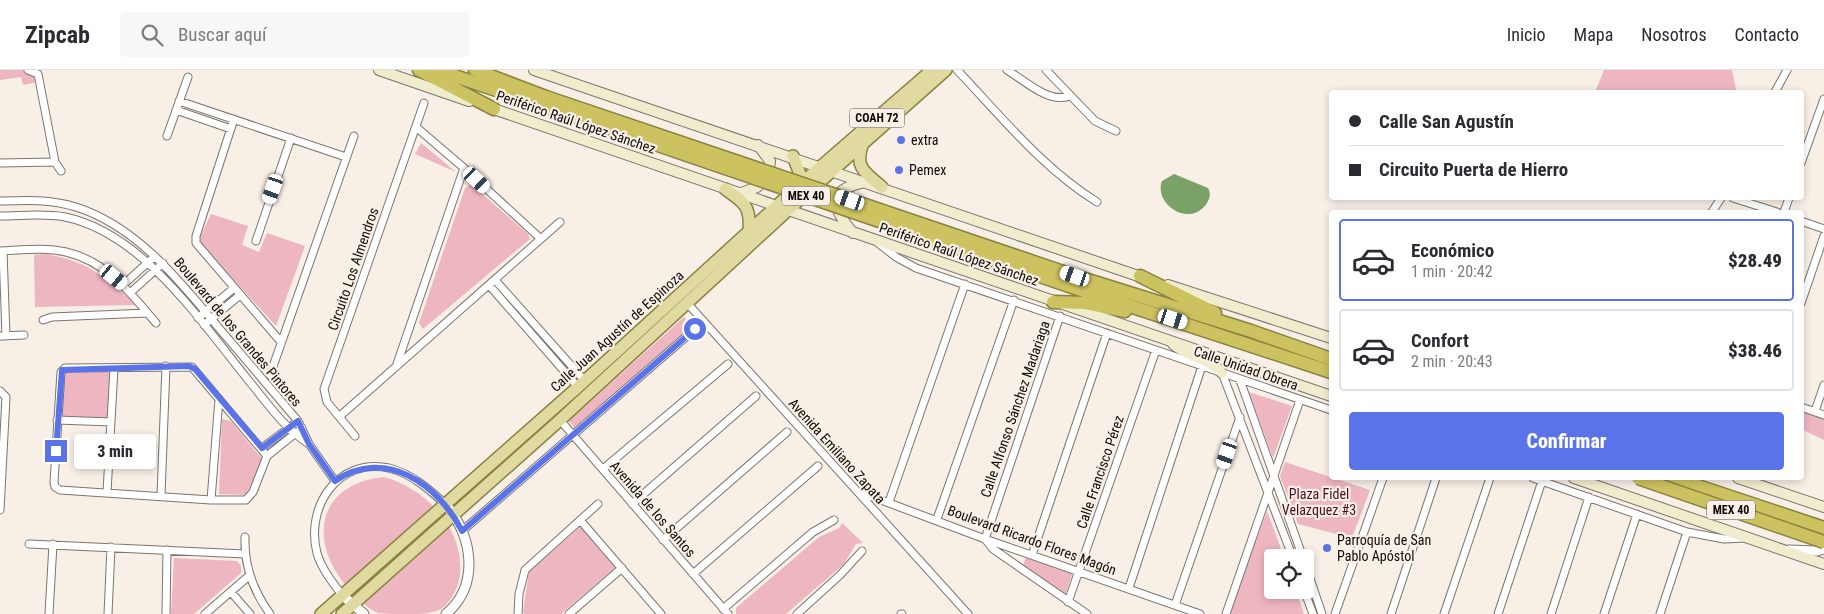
<!DOCTYPE html>
<html lang="es">
<head>
<meta charset="utf-8">
<style>
	body { margin:0; font-family:"Roboto Condensed",sans-serif; background:#f7f7f7; color:#2b2b33; height:100vh; display:flex; flex-direction:column; font-size:19px; white-space:nowrap }
	* { box-sizing:border-box; margin:0 }
	p { font-size:16px; color:#7c7c81 }
	.icon { flex:none; width:28px; height:28px; fill:none; stroke:currentColor; stroke-width:2; stroke-linecap:round; stroke-linejoin:round }
	.map { position:relative; flex:1; overflow:hidden }
	.details { position:absolute; left:1329px; top:140px; width:475px; height:270px; display:flex; flex-direction:column; background:#fff; border-radius:5px; box-shadow:0 2px 8px #0003 }
	.details>* { flex:none }
	.top-card { position:absolute; left:1329px; top:20px; width:475px; height:110px; border-radius:5px; box-shadow:0 2px 8px #0003; display:grid; align-content:center; height:110px; padding:0 20px; background:#fff }
	.fabs { position:absolute; left:1264px; top:479px; display:grid; gap:10px }
	.fabs a { display:grid; place-items:center; width:50px; height:50px; border-radius:5px; background:#fff; box-shadow:0 2px 8px #0003; font-size:25px }
	.end { position:absolute; width:22px; height:22px; margin:-11px; border:6px solid #5a73e9; background:#fff; box-shadow:0 0 0 2px #fff }
	.from { border-radius:50% }
	.bubble { position:absolute; height:35px; border-radius:5px; background:#fff; box-shadow:0 2px 8px #0003; font-size:16px; font-weight:800; line-height:35px; text-align:center }
	.car { position:absolute; width:15px; height:30px; margin:-15px -8px; border-radius:6px; box-shadow:0 0 4px 1px #0007; background:linear-gradient(#fff 24%,#345 0 40%,#fff 0 76%,#345 0 86%,#fff 0) }
	.top-card b { display:flex; align-items:center; gap:18px; height:48px; font-size:19px }
	.top-card b+b { border-top:1px solid #e1e1e2 }
	.top-card i { width:12px; height:12px; background:#2b2b33 }
	ul { padding:9px 0 0; list-style:none }
	li { display:flex; align-items:center; gap:15px; height:82px; margin:0 10px 8px; padding:0 10px; border:2px solid #e1e1e2; border-radius:5px }
	li div { flex:1 }
	li b { display:block; font-size:19px }
	li em { font-style:normal; font-weight:800 }
	li.selected { border-color:#5a73e9 }
	li>.icon { width:45px; height:45px; stroke-width:1.5 }
	.action { display:flex; gap:10px; margin-top:auto; padding:10px 20px }
	.action a { flex:1; height:58px; border-radius:5px; background:#5a73e9; color:#fff; font-size:20px; font-weight:800; line-height:58px; text-align:center }
	header { display:flex; align-items:center; gap:30px; box-sizing:border-box; height:70px; padding:0 25px; background:#fff; border-bottom:1px solid #e1e1e2 }
	header strong { font-size:24px }
	nav { display:flex; gap:28px; margin-inline-start:auto; font-size:18px }
	.search { width:350px; height:45px; background:#f7f7f7; display:flex; align-items:center; gap:12px; box-sizing:border-box; padding:0 18px; border-radius:5px; color:#7c7c81; font-size:19px }
	.map>svg:first-child { display:block }
	.green { fill:#eeb6c0 }
	.water { fill:#7aa266 }
	.lines { fill:none; stroke-linecap:round; stroke-linejoin:round }
	.minor-casing { stroke:#7c756c; stroke-width:9 }
	.tertiary-casing { stroke:#7c756c; stroke-width:11 }
	.secondary-casing { stroke:#7c756c; stroke-width:12 }
	.primary-casing { stroke:#8a8241; stroke-width:14 }
	.motorway-casing { stroke:#8a8241; stroke-width:15 }
	.minor { stroke:#fff; stroke-width:7 }
	.tertiary { stroke:#fff; stroke-width:9 }
	.secondary { stroke:#f0edcf; stroke-width:10 }
	.primary { stroke:#e0daa0; stroke-width:11 }
	.motorway { stroke:#ccc260; stroke-width:12 }
	.motorway-bridge-casing { stroke:#8a8241; stroke-width:15; stroke-linecap:butt }
	.motorway-bridge { stroke:#ccc260; stroke-width:12 }
	.route { stroke:#5a73e9; stroke-width:6 }
	.poi-dot { fill:#5a73e9; stroke:#f8efe6; stroke-width:2 }
	.labels { text-anchor:middle; dominant-baseline:central; stroke-width:4.5; stroke-linejoin:round; paint-order:stroke }
	.shield { fill:#f8efe6; stroke:#544f4b; stroke-width:1 }
	.shield-label { font-size:12px; font-weight:bold; fill:#0e0b08 }
	.street-label { font-size:14px; fill:#0e0b08; stroke:#f8efe6 }
	.poi-label { font-size:14px; fill:#0e0b08; stroke:#f8efe6; text-anchor:start }
	.park-label { font-size:14px; fill:#500a22; stroke:#f8efe6 }
</style>
</head>
<body>
<header>
<strong>Zipcab</strong>
<div class="search"><svg class="icon" aria-label="search" viewBox="0 0 24 24"><circle cx="10" cy="10" r="6"/><path d="M15 15l6 6"/></svg>Buscar aquí</div>
<nav><a>Inicio</a><a>Mapa</a><a>Nosotros</a><a>Contacto</a></nav>
</header>
<div class="map">
<svg width="1824" height="544" viewBox="0 0 1824 544">
	<rect width="100%" height="100%" fill="#f8efe6"/>
	<path class="green" d="M0,0h24l13,5 1,7 -15,3 -2,-8 -21,3z
		M1604,0h128l4,20 -1,2h-140z
		M421,73l35,29 -41,-18z
		M471,114l56,49 3,6 -107,90 -4,-6 46,-135z
		M211,144l37,12 -6,19 17,7 8,-19 38,13 -29,80 -78,-85z
		M43,184c38,4 66,23 92,51l-100,2 -1,-52z
		M684,247l8,9 -117,102 -6,-7z
		M63,300h49l-3,50 -51,-1z
		M1249,322l43,14 -19,52z
		M1801,341l23,8v21l-23,-11z
		M222,349l9,2 32,39 -17,35 -27,-1z
		M1285,392l85,28 -18,48 -54,-14 -18,-48z
		M384,407c44,12 84,56 75,103 -2,10 -9,23 -18,29 -11,5 -20,5 -33,5 -8,0 -22,0 -30,-1 -12,-5 -20,-15 -29,-24 -42,-46 -33,-105 35,-112z
		M1267,441l17,46 -12,1v32h24l8,24h-75z
		M842,453l21,20 -7,1 -12,20 -58,50h-50v-6l83,-71 20,-9z
		M581,456l35,41 -55,47h-36l-2,-2 6,-40z
		M1026,487l47,15 -8,23 -43,-27z
		M174,488l63,3 4,5v7l-47,41h-23z"/>
	<path class="water" d="M1174,104l34,14c3,6 2,9 -1,15 -17,26 -54,1 -45,-22z"/>
	<g class="lines">
		<g class="minor-casing">
			<path id="minor" d="M28,0l10,4 17,88 6,9
				M957,0c44,46 85,98 140,132
				M1007,0c17,10 42,34 62,26
				M1046,0l49,51 21,10
				M1775,22l12,-22
				M179,31l167,56
				M176,40l55,19
				M234,49l-38,117v7l85,99
				M416,57l48,41 77,71
				M167,66l21,-59
				M0,93l55,-1
				M1801,93l23,-64
				M1733,128l44,14
				M0,131c26,-1 51,-2 76,6 63,20 107,78 148,127 25,29 49,58 74,87l11,23 26,37
				M1712,142l9,-14
				M1784,142l5,-14
				M0,146c21,0 44,-3 65,1 78,16 136,105 184,164 19,23 35,47 60,63
				M1801,151l23,8
				M256,171l35,-103
				M878,173l18,14 20,11 415,142
				M0,181c22,-1 45,-4 66,1 40,9 65,41 90,71
				M3,181l3,85
				M495,210l90,101
				M123,215l32,-29
				M489,215l89,102
				M130,223l33,-30
				M1801,233l23,-67
				M688,234l280,310
				M1060,246l-75,223 8,10 94,65
				M198,248l36,-30
				M43,250l9,-3 95,-4
				M204,255l36,-30
				M0,266l24,-1
				M396,297l68,-199
				M1222,303l71,185
				M270,305l84,-239
				M1240,310l63,178
				M0,321l6,6 -6,113
				M1801,337l23,8
				M1815,341l9,-26
				M340,346l220,-194
				M57,350l54,2
				M560,350l168,194
				M355,366l-28,-34 -3,-13 100,-286
				M262,378l36,-27
				M267,386l-75,-89 -127,1 -4,4 -7,110 1,5 5,3 151,10h35l7,-8 14,-36 35,-28
				M603,399l125,-105
				M1533,408l154,54 37,7 21,-1
				M857,421l128,48 215,75
				M107,422l7,-124
				M161,425l5,-129
				M211,430l8,-101
				M889,432l76,-218
				M632,434l124,-108
				M937,449l77,-219
				M580,450l81,94
				M462,461l233,-202
				M245,467c-1,28 9,55 25,77
				M663,470l124,-108
				M29,474l216,10
				M1032,485l75,-222
				M1305,494l17,50
				M693,504l125,-108
				M1129,518l73,-222
				M1304,520l9,24
				M231,522l19,22
				M342,525c-9,-12 -21,-27 -25,-42 -12,-46 21,-96 72,-85 23,6 40,21 57,37
				M1068,532l88,-252
				M1175,535l65,-188
				M723,539l90,-77 21,-12
				M49,544l4,-70
				M108,544l3,-67
				M166,544l1,-64
				M205,544l45,-39
				M518,544l1,-20 6,-24 73,-66
				M569,544l53,-46
				M797,544l43,-39 22,-24
				M901,544h1
				M1226,544l74,-214
				M1335,544l48,-136
				M1391,544l45,-136
				M1444,544l46,-136
				M1498,544l44,-133
				M1551,544l38,-117
				M1604,544l33,-100
				M1660,544l27,-82"/>
		</g>
		<g class="tertiary-casing">
			<path id="tertiary" d="M446,435c27,32 34,80 0,109
				M1789,480l28,1 7,-2
				M342,525l22,19"/>
		</g>
		<g class="secondary-casing">
			<path id="secondary" d="M379,0l90,31
				M534,0l613,209
				M488,37l843,289
				M739,124l18,-7 11,-10 2,-16 -12,-16
				M853,163c-22,-26 -27,-43 12,-51
				M1168,215l163,53
				M1173,274c15,13 36,14 49,29
				M1574,408l250,86
				M1738,408l86,29"/>
		</g>
		<g class="primary-casing">
			<path id="primary" d="M862,76c-8,22 5,28 20,41
				M793,86l10,26
				M725,119c19,13 26,17 24,42
				M321,544l257,-227 225,-205 129,-112
				M342,544l218,-194 228,-210 158,-140"/>
		</g>
		<g class="motorway-casing">
			<path id="motorway" d="M419,0l75,39
				M437,0l107,36
				M475,0l71,27
				M1075,206l176,55 80,28
				M1140,206l75,37
				M1069,216l262,86
				M1053,232l32,1 40,8
				M1674,408l150,50"/>
		</g>
		<use href="#minor" class="minor"/>
		<use href="#tertiary" class="tertiary"/>
		<use href="#secondary" class="secondary"/>
		<use href="#primary" class="primary"/>
		<use href="#motorway" class="motorway"/>
		<g class="motorway-bridge-casing">
			<path id="motorway-bridge" d="M546,27l529,179
				M544,36l525,180
				M1638,408l186,64"/>
		</g>
		<use href="#motorway-bridge" class="motorway-bridge"/>
	</g>
	<g class="lines">
		<path class="route" d="M56,381l6,-81 127,-4 6,3 67,79 36,-27 11,23 26,37c50,-34 103,3 127,50l233,-202"/>
	</g>
	<g class="poi-dot">
		<circle cx="901" cy="70" r="5"/>
		<circle cx="899" cy="100" r="5"/>
		<circle cx="1327" cy="478" r="5"/>
	</g>
	<g class="labels">
		<g class="shield">
			<rect x="849.5" y="38.5" width="55" height="19" rx="4"/>
			<rect x="782" y="116.5" width="48" height="19" rx="4"/>
			<rect x="1707" y="430.5" width="48" height="19" rx="4"/>
		</g>
		<g class="shield-label">
			<text x="877" y="48">COAH 72</text>
			<text x="806" y="126">MEX 40</text>
			<text x="1731" y="440">MEX 40</text>
		</g>
		<g class="street-label">
			<text transform="translate(576 52) rotate(19)">Periférico Raúl López Sánchez</text>
			<text transform="translate(959 184) rotate(19)">Periférico Raúl López Sánchez</text>
			<text transform="translate(353 199) rotate(-71)">Circuito Los Almendros</text>
			<text transform="translate(617 261) rotate(-42)">Calle Juan Agustín de Espinoza</text>
			<text transform="translate(238 262) rotate(50)">Boulevard de los Grandes Pintores</text>
			<text transform="translate(1246 298) rotate(19)">Calle Unidad Obrera</text>
			<text transform="translate(1015 339) rotate(-71)">Calle Alfonso Sánchez Madariaga</text>
			<text transform="translate(837 381) rotate(48)">Avenida Emiliano Zapata</text>
			<text transform="translate(1100 402) rotate(-71)">Calle Francisco Pérez</text>
			<text transform="translate(653 439) rotate(49)">Avenida de los Santos</text>
			<text transform="translate(1032 470) rotate(20)">Boulevard Ricardo Flores Magón</text>
		</g>
		<g class="poi-label">
			<text x="911" y="70">extra</text>
			<text x="909" y="100">Pemex</text>
			<text x="1337" y="470">Parroquía de San<tspan x="1337" dy="16">Pablo Apóstol</tspan></text>
		</g>
		<g class="park-label">
			<text x="1319" y="424">Plaza Fidel<tspan x="1319" dy="16">Velazquez #3</tspan></text>
		</g>
	</g>
</svg>
<div class="fabs">
<a><svg class="icon" aria-label="locate" viewBox="0 0 24 24"><circle cx="12" cy="12" r="6"/><path d="M12 2v4M12 18v4M2 12h4M18 12h4"/></svg></a>
</div>
<i class="end from" style="left:695px;top:259px"></i>
<i class="end" style="left:56px;top:381px"></i>
<div class="bubble" style="left:74px;top:364px;width:82px">3 min</div>
<i class="car" style="left:477px;top:110px;rotate:133deg"></i>
<i class="car" style="left:273px;top:119px;rotate:199deg"></i>
<i class="car" style="left:850px;top:130px;rotate:289deg"></i>
<i class="car" style="left:1075px;top:206px;rotate:289deg"></i>
<i class="car" style="left:114px;top:207px;rotate:129deg"></i>
<i class="car" style="left:1173px;top:249px;rotate:108deg"></i>
<i class="car" style="left:1227px;top:384px;rotate:199deg"></i>
<div class="top-card">
<b><i class="from"></i>Calle San Agustín</b>
<b><i></i>Circuito Puerta de Hierro</b>
</div>
<section class="details">
<ul>
<li class="selected"><svg class="icon" aria-label="car" viewBox="0 0 24 24"><path d="M5 17H2v-5l4-1 3-4h7l3 4 3 1v5h-3M9 17h6M6 11h13"/><circle cx="7" cy="17" r="2"/><circle cx="17" cy="17" r="2"/></svg><div><b>Económico</b><p>1 min · 20:42</p></div><em>$28.49</em></li>
<li><svg class="icon" aria-label="car" viewBox="0 0 24 24"><path d="M5 17H2v-5l4-1 3-4h7l3 4 3 1v5h-3M9 17h6M6 11h13"/><circle cx="7" cy="17" r="2"/><circle cx="17" cy="17" r="2"/></svg><div><b>Confort</b><p>2 min · 20:43</p></div><em>$38.46</em></li>
</ul>
<div class="action"><a>Confirmar</a></div>
</section>
</div>
</body>
</html>
